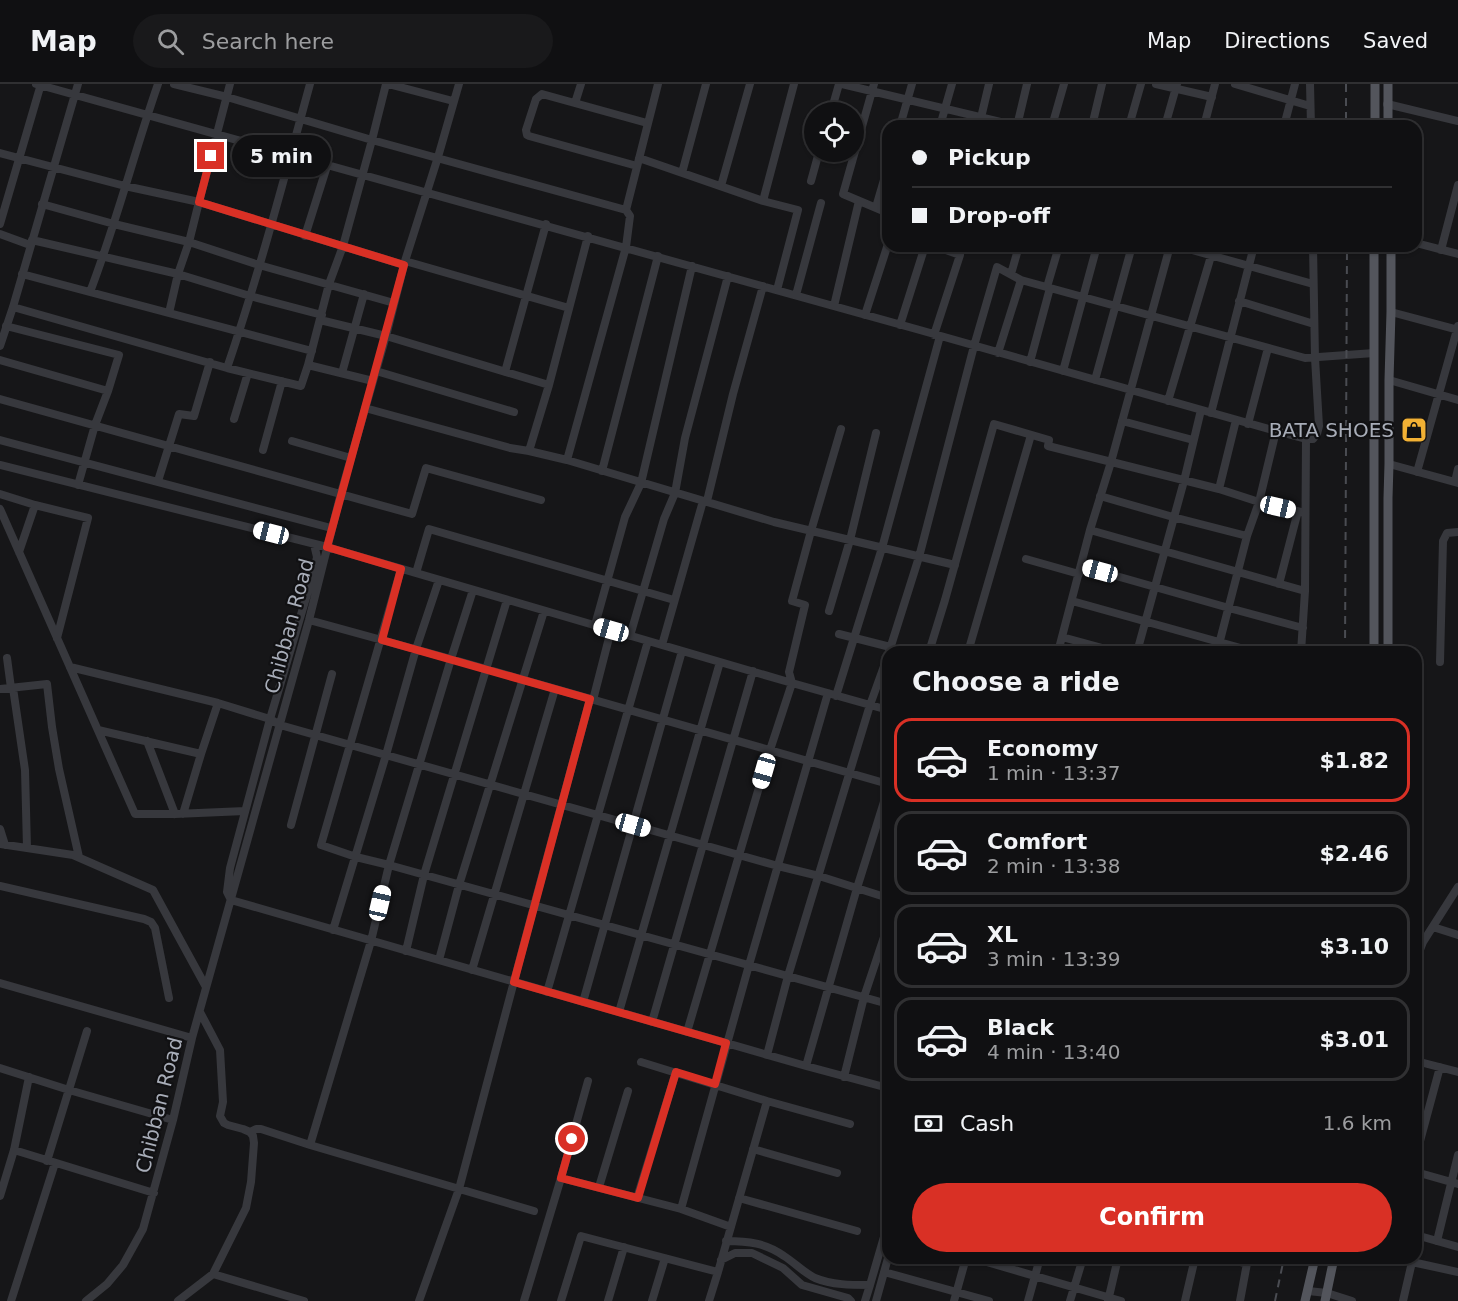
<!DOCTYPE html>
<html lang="en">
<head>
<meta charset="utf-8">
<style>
	body { margin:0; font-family:"DejaVu Sans",sans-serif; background:#19191b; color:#f1f3f6; height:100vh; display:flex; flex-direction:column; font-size:22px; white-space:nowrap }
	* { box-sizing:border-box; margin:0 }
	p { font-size:20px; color:#9c9d9f }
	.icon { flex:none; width:33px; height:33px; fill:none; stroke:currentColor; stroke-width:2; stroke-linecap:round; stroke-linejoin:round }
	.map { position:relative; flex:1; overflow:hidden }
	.details { position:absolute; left:882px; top:562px; width:540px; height:618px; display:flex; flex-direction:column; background:#101012; border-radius:18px; box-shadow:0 2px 4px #0004,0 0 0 2px #303032 }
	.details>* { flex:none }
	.banner { position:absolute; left:882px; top:36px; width:540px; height:132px; border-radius:18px; box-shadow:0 2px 4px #0004,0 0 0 2px #303032; display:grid; align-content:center; height:132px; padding:0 30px; background:#101012 }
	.controls { position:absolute; left:804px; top:18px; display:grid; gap:12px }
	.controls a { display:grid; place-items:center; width:60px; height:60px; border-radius:50%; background:#101012; box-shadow:0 2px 4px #0004,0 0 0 2px #303032; font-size:30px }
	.end { position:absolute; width:27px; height:27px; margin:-14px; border:8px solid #d93025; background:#fff; box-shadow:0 0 0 3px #fff }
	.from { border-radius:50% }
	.bubble { position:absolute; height:42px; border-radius:21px; background:#101012; box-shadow:0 2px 4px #0004,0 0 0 2px #303032; font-size:20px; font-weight:800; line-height:42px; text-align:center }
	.car { position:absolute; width:18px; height:36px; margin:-18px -9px; border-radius:8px; box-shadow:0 0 4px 2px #0007; background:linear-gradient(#fff 24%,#345 0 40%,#fff 0 76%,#345 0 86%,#fff 0) }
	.banner b { display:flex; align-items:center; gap:21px; height:57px; font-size:22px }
	.banner b+b { border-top:2px solid #303032 }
	.banner i { width:15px; height:15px; background:#f1f3f6 }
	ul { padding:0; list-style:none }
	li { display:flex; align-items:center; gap:18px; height:84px; margin:0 12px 9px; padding:0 18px; border:3px solid #303032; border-radius:18px }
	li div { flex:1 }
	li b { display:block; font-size:22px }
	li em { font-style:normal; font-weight:800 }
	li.selected { border-color:#d93025 }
	li>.icon { width:54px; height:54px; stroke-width:1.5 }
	h2 { padding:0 30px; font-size:27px; line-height:72px }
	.pay { display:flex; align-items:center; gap:15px; height:66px; padding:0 30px; font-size:22px }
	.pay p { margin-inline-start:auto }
	.cta { display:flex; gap:12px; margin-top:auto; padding:12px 30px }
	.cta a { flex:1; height:69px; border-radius:36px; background:#d93025; color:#fff; font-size:24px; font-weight:800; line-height:69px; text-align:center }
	header { display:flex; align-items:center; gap:36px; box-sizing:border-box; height:84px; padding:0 30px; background:#101012; border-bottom:2px solid #303032 }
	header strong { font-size:28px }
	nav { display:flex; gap:33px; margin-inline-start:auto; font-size:21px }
	.search { width:420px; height:54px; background:#19191b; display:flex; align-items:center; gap:15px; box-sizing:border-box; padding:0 21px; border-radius:33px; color:#9c9d9f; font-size:22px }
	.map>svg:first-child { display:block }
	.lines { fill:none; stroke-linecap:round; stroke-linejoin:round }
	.minor { stroke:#37383d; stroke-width:8 }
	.major { stroke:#53555c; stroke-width:9 }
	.rail { stroke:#4a4c52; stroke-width:2; stroke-dasharray:8 6; stroke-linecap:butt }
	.route { stroke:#d93025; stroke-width:8 }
	.labels { text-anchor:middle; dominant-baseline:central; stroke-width:4.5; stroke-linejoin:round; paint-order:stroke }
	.poi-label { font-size:20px; fill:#a8adb8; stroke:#111113; text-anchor:end }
	.street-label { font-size:20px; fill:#a8adb8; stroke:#111113 }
</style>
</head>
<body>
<header>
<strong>Map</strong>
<div class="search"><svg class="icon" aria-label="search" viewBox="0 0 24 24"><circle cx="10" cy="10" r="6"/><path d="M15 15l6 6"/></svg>Search here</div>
<nav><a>Map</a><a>Directions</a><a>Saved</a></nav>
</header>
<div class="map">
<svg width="1458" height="1217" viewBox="0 0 1458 1217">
	<rect width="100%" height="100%" fill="#161618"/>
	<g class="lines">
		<path class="minor" d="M36,0c414,112 827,230 1240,347l30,8h7l4,-5 2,-8 -4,-68 -2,-112
			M174,0l53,13 145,43 254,70 4,6 -4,31 -59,213
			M388,0l65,17
			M842,0l176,42
			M874,0l-31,110 45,19
			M1156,0l56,13
			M1235,0l75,22
			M1310,0l1,42
			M575,19l6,-19
			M1387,20l71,17
			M831,28l8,-28
			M900,42l12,-42
			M940,42l12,-42
			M979,42l10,-42
			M1017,42l10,-42
			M1052,42l12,-42
			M1092,42l10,-42
			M1129,42l12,-42
			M1165,42l12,-42
			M1204,42l11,-42
			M1284,42l11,-42
			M0,69l125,33 74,16 205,63
			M639,74l124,43 35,9 -21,80
			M637,82l-108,-30 -2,-1 -1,-5 10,-31 6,-5 105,29
			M682,89l24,-89
			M811,97l8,-29
			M721,102l29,-102
			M763,117l31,-117
			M42,120l72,20 75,18 70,23 135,38
			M876,123l12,-41
			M626,126l32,-126
			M0,140l41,-140
			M0,150l30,11
			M305,152l23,-73
			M32,156l146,34 72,22 72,19
			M1416,159l42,11
			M1178,162l135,38
			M1441,166l17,-65
			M405,177l164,47
			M22,190l290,77
			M1011,190l8,-28
			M1047,203l12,-41
			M90,208c26,-68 44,-139 68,-208
			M796,211l25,-92
			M1239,217l75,23
			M834,222l25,-105
			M13,223l214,61 74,18 7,-21 21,-81 14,-38 29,-106 14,-56
			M1391,228l67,18
			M169,229l9,-39 11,-32 10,-40 31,-118
			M865,231l23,-71
			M320,236l66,16 163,49
			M900,241l25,-79
			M934,251l26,-80 -17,-6 1,-3
			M0,262l13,-39 65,-223
			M998,269l23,-73
			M0,276l108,31 11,-36 -113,-29
			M1030,278l20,-74
			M308,281l65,16
			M227,284c32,-94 57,-189 83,-284
			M376,287l138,41
			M1063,287l34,-125
			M505,288l41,-148
			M342,289l22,-79
			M1095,296l37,-134
			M1389,296l69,20
			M0,315l412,115 14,-46 115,32
			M1168,317l46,-155
			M365,324l145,40 19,3 38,9 207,62 181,43
			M1211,329l43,-167
			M234,335l14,-46
			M1122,337l71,19
			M1248,340l20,-76
			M0,356l331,88
			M292,357l59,17
			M263,366l19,-69
			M529,367l20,-66 39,-149
			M1389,380l69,19
			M0,381l327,82 465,136 96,27
			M602,387l56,-215
			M1417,388l41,-146
			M158,397l21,-67 15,2 16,-54
			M1455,398l3,-13
			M78,401l17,-60 13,-34
			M1219,405l17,-69
			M0,410l35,11 53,13 -31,120
			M1100,412l73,21 74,19
			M707,417l26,-107 30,-108
			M0,425l135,305h40l70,-3
			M1090,446l215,61
			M19,468l16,-47
			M1026,475l53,15
			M1081,482l148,42 74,20
			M401,485l-80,276 35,12 33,8 499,139
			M416,489l13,-44 245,71
			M1279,500l19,-73
			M1072,517l183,51
			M829,527l21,-71 26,-107
			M309,536l142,39 437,125
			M595,541l30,-108 16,-34 51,-217
			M839,550l71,18
			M630,552l34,-117 11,-26 10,-55 43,-162
			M1062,553l55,15
			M662,561l41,-144
			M889,568l30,-95 55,-211 23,-79 24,13 284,78 69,-5
			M929,568l16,-52 49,-176 55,16 -1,6 171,43 40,13 46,11
			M968,568l63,-217
			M1058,568l32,-122 21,-68 59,-216
			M1137,568l47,-171 17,-71
			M1217,568l30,-116 12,-34 17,-71
			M1301,568l4,-61 1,-152
			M7,574l4,30
			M1440,578l3,-121 4,-8 11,-1
			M70,583l148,36 52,16 10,6 498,141 41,10 69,22
			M13,604l12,82 2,78
			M0,605l47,-5 5,43 7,42 20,88
			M836,612l46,-148 58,-212
			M593,616l18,-70
			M98,646l103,24 -18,60
			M147,657l28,73
			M201,670l17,-51
			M291,741l41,-151
			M0,745l5,16
			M0,760l73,11 80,35 53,97
			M0,802l144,33 7,3 4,6 14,70
			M231,816l575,166 82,22
			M231,816l-4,-8 3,-24 40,-149 44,-148 3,-14 -3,-13
			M1433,843l25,8
			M333,846l53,-175 30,-106 23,-69
			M406,867l18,-76 83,-275
			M439,876l20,-75 85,-274
			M1416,876l7,-18 35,-55
			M472,886l83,-281
			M0,899l192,55
			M547,908l101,-351
			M583,918l99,-351
			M200,928l20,38 3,52 -3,14 4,7 4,2 15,4 7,3 6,-3h5l49,16 224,66
			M619,928l101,-350
			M652,938l101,-351
			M687,948l83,-282 22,-67 -3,-11 16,-67 -13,-4 19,-70 30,-102
			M767,971l21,-79 82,-271 18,-50
			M1416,977l42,11
			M641,978l126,39
			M806,982l51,-178 31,-99
			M0,984l69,22 104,30
			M844,993l20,-80 24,-72
			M310,1061l61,-204 18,-76 62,-206 22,-69
			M753,1065l84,24
			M14,1066l140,43
			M1416,1072l24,-89
			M47,1077l40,-130
			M1416,1088l42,12
			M561,1094l27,-97
			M599,1103l29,-96
			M0,1112l14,-46 15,-73
			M637,1114l39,-126
			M739,1114l118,33
			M681,1125l50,18
			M1416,1151l42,12
			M726,1157c22,0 40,2 58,15 11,7 19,16 31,22 17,7 36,7 55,7l18,-62
			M1437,1157l21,-86
			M973,1174l148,43
			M1104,1174l13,4
			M1226,1174l21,6
			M721,1176l14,-7h17l31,15 19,17 46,13 3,3
			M718,1188l49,-171 83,23
			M884,1188l105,29
			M213,1190l33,-66 5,-26 3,-39 -1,-7 -3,-4
			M1308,1207l19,2 25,8
			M11,1217l44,-138
			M86,1217l21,-17 16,-19 20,-36 30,-109 19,-82 117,-418 32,-127 45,-157 19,-75 33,-104 21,-73
			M178,1217l35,-27 91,27
			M419,1217l40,-112 75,-283 56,-207
			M524,1217l37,-123 120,31 68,-244 79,-272
			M561,1217l20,-65 137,36 -9,29
			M608,1217l16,-54
			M652,1217l13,-43
			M865,1217l5,-16
			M876,1217l12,-43
			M954,1217l12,-43
			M1028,1217l12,-43
			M1070,1217l13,-43
			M1108,1217l10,-43
			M1185,1217l10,-43
			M1240,1217l8,-43
			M1403,1217l9,-39 46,10"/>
		<path class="major" d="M1375,0v42
			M1388,0v42
			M1374,162v406
			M1388,568v-154l1,-34v-84l2,-68v-66
			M1305,1217l10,-43
			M1325,1217l9,-43"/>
		<path class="rail" d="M1346,0v42
			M1345,568l2,-406
			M1275,1217l9,-43"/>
	</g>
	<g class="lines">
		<path class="route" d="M211,72l-12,46 205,63 -77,282 74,22 -19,71 208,59 -76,283 212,61 -11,41 -39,-12 -38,126 -77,-20 11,-39"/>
	</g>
	<defs>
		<g id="shop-square" transform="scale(1.35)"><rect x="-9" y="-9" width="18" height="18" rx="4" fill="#f2b134" stroke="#111113"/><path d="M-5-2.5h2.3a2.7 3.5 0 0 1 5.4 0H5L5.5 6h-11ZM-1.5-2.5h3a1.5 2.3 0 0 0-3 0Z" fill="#111"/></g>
	</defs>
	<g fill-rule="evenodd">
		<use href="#shop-square" x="1414" y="346"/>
	</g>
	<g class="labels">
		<g class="poi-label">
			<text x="1394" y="346">BATA SHOES</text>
		</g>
		<g class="street-label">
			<text transform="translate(289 542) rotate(-75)">Chibban Road</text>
			<text transform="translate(159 1021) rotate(-76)">Chibban Road</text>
		</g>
	</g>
</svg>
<div class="controls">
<a><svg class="icon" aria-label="locate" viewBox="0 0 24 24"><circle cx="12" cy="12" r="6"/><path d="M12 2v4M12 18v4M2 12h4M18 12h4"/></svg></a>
</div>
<i class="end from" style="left:572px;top:1055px"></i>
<i class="end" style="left:211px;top:72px"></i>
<div class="bubble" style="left:232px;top:51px;width:99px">5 min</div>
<i class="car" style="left:1278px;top:423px;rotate:103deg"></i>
<i class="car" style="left:271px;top:449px;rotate:284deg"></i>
<i class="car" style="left:1100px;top:487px;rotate:285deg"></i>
<i class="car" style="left:611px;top:546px;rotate:286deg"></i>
<i class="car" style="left:764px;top:687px;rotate:196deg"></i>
<i class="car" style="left:633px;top:741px;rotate:106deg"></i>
<i class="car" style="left:380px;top:819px;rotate:13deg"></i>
<div class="banner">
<b><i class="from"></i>Pickup</b>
<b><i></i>Drop-off</b>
</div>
<section class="details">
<h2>Choose a ride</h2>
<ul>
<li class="selected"><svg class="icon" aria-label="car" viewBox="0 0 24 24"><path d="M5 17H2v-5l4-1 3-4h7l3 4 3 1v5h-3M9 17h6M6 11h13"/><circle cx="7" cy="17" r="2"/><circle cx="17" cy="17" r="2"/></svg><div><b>Economy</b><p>1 min · 13:37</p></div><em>$1.82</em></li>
<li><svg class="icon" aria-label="car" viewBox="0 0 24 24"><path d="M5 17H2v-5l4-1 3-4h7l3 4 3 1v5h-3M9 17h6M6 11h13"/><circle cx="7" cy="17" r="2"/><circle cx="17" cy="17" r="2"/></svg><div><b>Comfort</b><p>2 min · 13:38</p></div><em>$2.46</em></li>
<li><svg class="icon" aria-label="car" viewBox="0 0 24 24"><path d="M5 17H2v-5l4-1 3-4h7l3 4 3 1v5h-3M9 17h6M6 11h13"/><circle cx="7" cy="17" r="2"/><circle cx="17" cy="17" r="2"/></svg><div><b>XL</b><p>3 min · 13:39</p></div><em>$3.10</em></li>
<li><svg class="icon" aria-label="car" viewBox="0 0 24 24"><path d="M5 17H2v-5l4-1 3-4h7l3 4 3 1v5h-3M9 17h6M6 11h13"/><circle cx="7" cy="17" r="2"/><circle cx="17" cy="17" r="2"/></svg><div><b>Black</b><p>4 min · 13:40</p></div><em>$3.01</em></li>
</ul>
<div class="pay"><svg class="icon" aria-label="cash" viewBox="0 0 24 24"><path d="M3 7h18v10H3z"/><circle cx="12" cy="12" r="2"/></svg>Cash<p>1.6 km</p></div>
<div class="cta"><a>Confirm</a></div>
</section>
</div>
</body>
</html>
